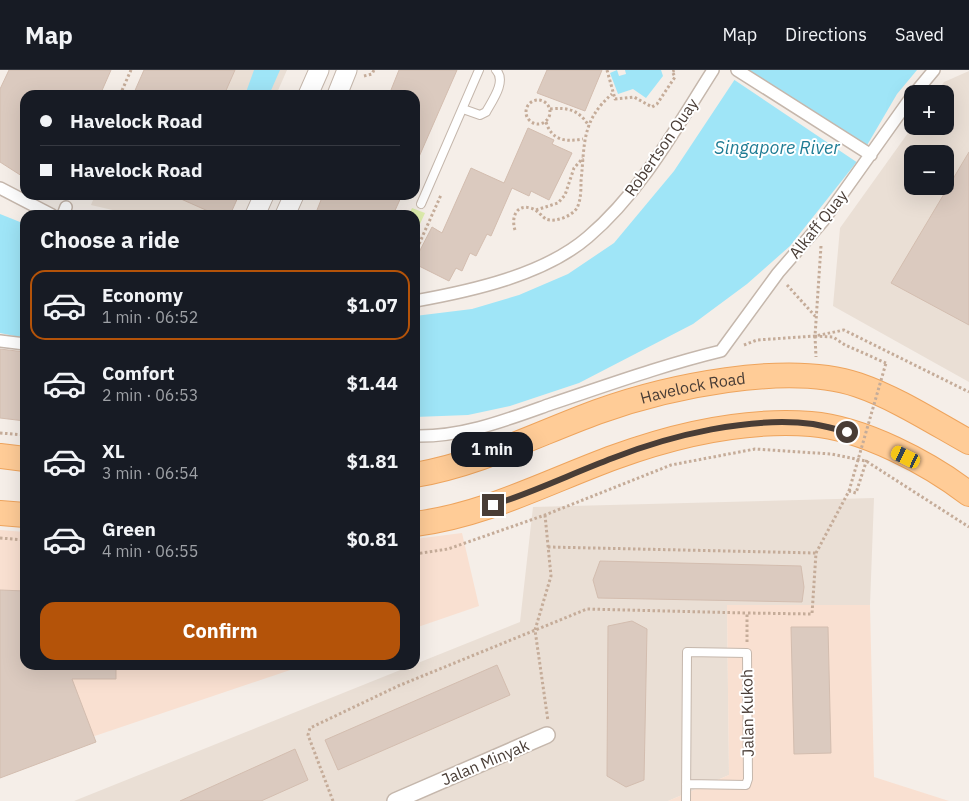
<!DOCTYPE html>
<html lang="en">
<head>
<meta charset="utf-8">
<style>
	body { margin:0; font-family:"IBM Plex Sans",sans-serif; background:#242831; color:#f1f3f6; height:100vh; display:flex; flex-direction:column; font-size:19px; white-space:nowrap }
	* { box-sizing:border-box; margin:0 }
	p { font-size:16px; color:#9ea1a6 }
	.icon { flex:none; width:28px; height:28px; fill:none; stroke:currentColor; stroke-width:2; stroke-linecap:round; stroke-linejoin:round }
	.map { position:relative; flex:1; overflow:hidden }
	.panel { position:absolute; left:20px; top:140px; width:400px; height:460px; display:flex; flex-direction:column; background:#171b24; border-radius:15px; box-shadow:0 5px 20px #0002 }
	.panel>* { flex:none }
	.hud { position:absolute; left:20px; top:20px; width:400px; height:110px; border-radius:15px; box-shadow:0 5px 20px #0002; display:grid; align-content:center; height:110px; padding:0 20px; background:#171b24 }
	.fabs { position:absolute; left:904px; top:15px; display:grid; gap:10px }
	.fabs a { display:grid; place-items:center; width:50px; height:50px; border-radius:10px; background:#171b24; box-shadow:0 5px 20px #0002; font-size:25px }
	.end { position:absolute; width:22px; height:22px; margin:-11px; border:6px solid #493d36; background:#fff; box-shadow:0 0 0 2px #fff }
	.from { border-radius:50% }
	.bubble { position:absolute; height:35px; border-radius:15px; background:#171b24; box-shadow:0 5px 20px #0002; font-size:16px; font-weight:700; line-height:35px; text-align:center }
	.car { position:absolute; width:15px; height:30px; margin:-15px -8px; border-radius:6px; box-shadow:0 0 4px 1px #0007; background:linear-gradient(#f5c518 24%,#345 0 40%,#f5c518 0 76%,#345 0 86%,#f5c518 0) }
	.hud b { display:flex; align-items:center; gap:18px; height:48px; font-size:19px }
	.hud b+b { border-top:1px solid #363941 }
	.hud i { width:12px; height:12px; background:#f1f3f6 }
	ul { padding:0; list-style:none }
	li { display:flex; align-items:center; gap:15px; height:70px; margin:0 10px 8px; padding:0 10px; border:2px solid transparent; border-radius:15px }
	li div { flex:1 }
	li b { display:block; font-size:19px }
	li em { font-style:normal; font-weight:700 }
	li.active { border-color:#b45309 }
	li>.icon { width:45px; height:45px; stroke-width:1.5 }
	h2 { padding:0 20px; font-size:22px; line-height:60px }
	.button { display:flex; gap:10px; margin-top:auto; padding:10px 20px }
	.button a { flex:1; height:58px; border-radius:15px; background:#b45309; color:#fff; font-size:20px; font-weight:700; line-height:58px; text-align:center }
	header { display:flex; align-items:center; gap:30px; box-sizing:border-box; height:70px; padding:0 25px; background:#171b24; border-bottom:1px solid #363941 }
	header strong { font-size:24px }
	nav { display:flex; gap:28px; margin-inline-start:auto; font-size:18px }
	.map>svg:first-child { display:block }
	.residential { fill:#eadfd5; fill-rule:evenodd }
	.commercial { fill:#f9e0d1 }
	.green { fill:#deedad }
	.water { fill:#9fe5f7 }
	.pier { fill:#f5eee8 }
	.building { fill:#dbcabf; stroke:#d3bdaf }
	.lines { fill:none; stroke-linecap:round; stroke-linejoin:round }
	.service-casing { stroke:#c5b7ac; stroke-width:10 }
	.pedestrian-casing { stroke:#c5b7ac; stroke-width:14 }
	.minor-casing { stroke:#c5b7ac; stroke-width:18 }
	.tertiary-casing { stroke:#c5b7ac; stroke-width:21 }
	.primary-casing { stroke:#eea45d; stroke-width:26 }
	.path { stroke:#c5ac99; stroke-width:3; stroke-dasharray:2.5 2.5; stroke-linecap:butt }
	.service { stroke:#fff; stroke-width:8 }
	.pedestrian { stroke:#fff; stroke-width:11 }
	.minor { stroke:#fff; stroke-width:15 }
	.tertiary { stroke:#fff; stroke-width:19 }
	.primary { stroke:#ffcc97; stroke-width:24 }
	.path-bridge { stroke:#c5ac99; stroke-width:3; stroke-dasharray:2.5 2.5; stroke-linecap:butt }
	.route { stroke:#493d36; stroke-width:6 }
	.labels { text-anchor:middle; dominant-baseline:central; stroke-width:4; stroke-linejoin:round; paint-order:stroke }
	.street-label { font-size:16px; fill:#493d36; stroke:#fff }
	.water-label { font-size:18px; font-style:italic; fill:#1f7c94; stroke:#fff }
</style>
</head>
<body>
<header>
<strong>Map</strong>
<nav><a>Map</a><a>Directions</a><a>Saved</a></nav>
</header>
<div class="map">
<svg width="969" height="731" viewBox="0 0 969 731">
	<rect width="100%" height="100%" fill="#f5eee8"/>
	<path class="residential" d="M150,0h137l-11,25h-137z
		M969,1v311l-136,-76 7,-78 73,-102h32v-32h-9l8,-12zM912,84h33v32h-33z
		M95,125h137l-8,20h-90l-43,-10z
		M874,428l-4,107h-143l2,170 -61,26h-594l446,-179 13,-115z"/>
	<path class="commercial" d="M0,460l25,2v133h280l-305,103z
		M462,463l17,73 -64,22v-89z
		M727,535h143l4,172 75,24h-281l61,-26z"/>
	<path class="green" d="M412,138l13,5 -10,22v-20h-6z"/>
	<path class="water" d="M254,0h26l-11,25h-24z
		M617,0l2,6 7,-2 -1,-4h36l2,6 -17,22 -13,-9 -15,5 -8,-21z
		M741,0h176l-20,24 -38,65 -69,87 -43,38 -54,40 -114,59 -69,23 -42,9 -53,2v-101l57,-7 47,-14 49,-21 46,-31 60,-72z
		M0,144l25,10v114l-25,-5z"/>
	<path class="pier" d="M738,0h11l76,54 42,26 -9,13 -125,-84z"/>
	<path class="building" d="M9,0h102l-11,25h-75v83l-25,-16v-73z
		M144,0h91l-11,25h-91z
		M399,0h58l-42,96v-71h-26z
		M547,0h55l-17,41 -48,-18z
		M528,58l26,12 -2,4 20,9 -23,47 -18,-9 -2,5 -17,-8 -21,48 -4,-2 -11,22 -6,-3 -8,18 -6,-3 -7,13 -34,-17v-4l17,-33 10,6 29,-65 33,15z
		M969,82v173l-78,-42z
		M172,125h67l-9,20h-13z
		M323,125h13l12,4 2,-4h52l-9,20h-78z
		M0,279l25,3v69l-25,-3z
		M600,491l201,5 3,21 -2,15 -204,-4 -5,-18z
		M0,520l25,1v74h91v14h-44l24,63 -96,36z
		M632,551l15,8 -3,151 -18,7 -19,-11 1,-150z
		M791,557h37l3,126 -37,1z
		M497,595l13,30 -172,75 -13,-30z
		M295,679l13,31 -47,21h-81z"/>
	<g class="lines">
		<g class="service-casing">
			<path id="service" d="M463,39l17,6 6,-3c6,-11 21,-31 10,-42
				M421,134l58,-134
				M686,731l1,-149 60,1 1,126 -2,6 -60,-1"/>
		</g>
		<g class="pedestrian-casing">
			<path id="pedestrian" d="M737,0l134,85
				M914,24l20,-24
				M0,118l52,27
				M63,145l3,-8
				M415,231c56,-10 129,-26 173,-64 53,-45 88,-109 125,-167
				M0,271l25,3
				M415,366c48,1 91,-16 136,-32 57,-19 112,-39 170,-53l57,-78 45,-52 89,-125"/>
		</g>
		<g class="minor-casing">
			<path id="minor" d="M395,731l152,-66"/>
		</g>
		<g class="tertiary-casing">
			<path id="tertiary" d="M308,25l11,-25
				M337,25l10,-25
				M255,145l9,-20
				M285,145l9,-20"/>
		</g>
		<g class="primary-casing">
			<g id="primary">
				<path d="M0,386l25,3"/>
				<path id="s1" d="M415,405c64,-11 122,-41 182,-63 69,-25 190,-51 261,-27 38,13 75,37 111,57"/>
				<path d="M0,443l25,2"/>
				<path d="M415,454c71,-9 134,-43 200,-67 63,-23 129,-38 196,-33 51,4 118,39 158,70"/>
			</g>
		</g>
		<path class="path" d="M607,0l8,29 19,-2 18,10 5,-3 18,-27 -3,-6 4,-1
			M364,6l8,-2 2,-4
			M120,25l11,-25
			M526 42a12 12 0 1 1 24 0a12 12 0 1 1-24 0Z
			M550,39c18,-2 29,1 39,17
			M546,52c6,19 20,20 37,17
			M536,140l22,-7 7,-8 9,-27 9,-10
			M515,160c-4,-12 1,-26 15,-22 7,1 11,8 16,11 9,4 26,-3 31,-11 4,-8 4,-19 4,-27 4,-37 0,-60 31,-87
			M821,176l-6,90 18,1 12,8 41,18
			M415,183l26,-58
			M787,215l28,31
			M815,266l1,21
			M744,275l13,-5 58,-4 29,-6 125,62
			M0,363l25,2
			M545,445l6,61 -16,54 13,91
			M0,468l25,2
			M548,477l268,6
			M415,484l33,-5 97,-34 126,-50 84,-16 76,5 35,7 103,66
			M747,572v-29l65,1 4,-61 33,-62 7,2 11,-34
			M333,731l-25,-66 2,-7 88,-42 189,-77 160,4"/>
		<use href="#service" class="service"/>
		<use href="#pedestrian" class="pedestrian"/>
		<use href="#minor" class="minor"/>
		<use href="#tertiary" class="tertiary"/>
		<use href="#primary" class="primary"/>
		<path class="path-bridge" d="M849,421l37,-128"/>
	</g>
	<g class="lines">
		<path class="route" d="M493,435c41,-13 80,-32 120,-47 58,-23 138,-42 200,-34 11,2 23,5 34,8"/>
	</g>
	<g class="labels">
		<g class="street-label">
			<text transform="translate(661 77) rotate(-55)">Robertson Quay</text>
			<text transform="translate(818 154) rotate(-51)">Alkaff Quay</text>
			<text stroke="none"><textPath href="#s1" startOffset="292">Havelock Road</textPath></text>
			<text transform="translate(747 643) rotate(-91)">Jalan Kukoh</text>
			<text transform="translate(485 692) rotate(-23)">Jalan Minyak</text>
		</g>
		<g class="water-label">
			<text x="777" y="77">Singapore River</text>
		</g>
	</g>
</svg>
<div class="fabs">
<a>+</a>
<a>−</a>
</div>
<i class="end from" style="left:847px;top:362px"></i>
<i class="end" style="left:493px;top:435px"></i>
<div class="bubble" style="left:451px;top:362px;width:82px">1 min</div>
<i class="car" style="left:906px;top:387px;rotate:296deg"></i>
<div class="hud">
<b><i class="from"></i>Havelock Road</b>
<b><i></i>Havelock Road</b>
</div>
<section class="panel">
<h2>Choose a ride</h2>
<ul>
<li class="active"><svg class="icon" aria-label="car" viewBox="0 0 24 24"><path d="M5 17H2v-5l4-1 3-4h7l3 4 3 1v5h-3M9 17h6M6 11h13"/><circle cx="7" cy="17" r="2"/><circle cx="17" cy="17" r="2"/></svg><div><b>Economy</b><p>1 min · 06:52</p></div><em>$1.07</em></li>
<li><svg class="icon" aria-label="car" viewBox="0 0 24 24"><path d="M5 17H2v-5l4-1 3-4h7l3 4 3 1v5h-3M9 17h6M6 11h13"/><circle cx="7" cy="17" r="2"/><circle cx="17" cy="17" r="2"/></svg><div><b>Comfort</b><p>2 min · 06:53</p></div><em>$1.44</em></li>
<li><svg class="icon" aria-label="car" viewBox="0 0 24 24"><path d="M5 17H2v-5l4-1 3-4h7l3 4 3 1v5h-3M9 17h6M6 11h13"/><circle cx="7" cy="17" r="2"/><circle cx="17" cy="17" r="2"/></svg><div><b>XL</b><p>3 min · 06:54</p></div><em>$1.81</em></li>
<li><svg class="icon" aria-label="car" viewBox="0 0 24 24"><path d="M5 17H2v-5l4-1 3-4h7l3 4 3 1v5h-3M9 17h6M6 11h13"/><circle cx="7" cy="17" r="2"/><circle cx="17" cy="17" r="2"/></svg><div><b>Green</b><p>4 min · 06:55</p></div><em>$0.81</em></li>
</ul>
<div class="button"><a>Confirm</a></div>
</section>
</div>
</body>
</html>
